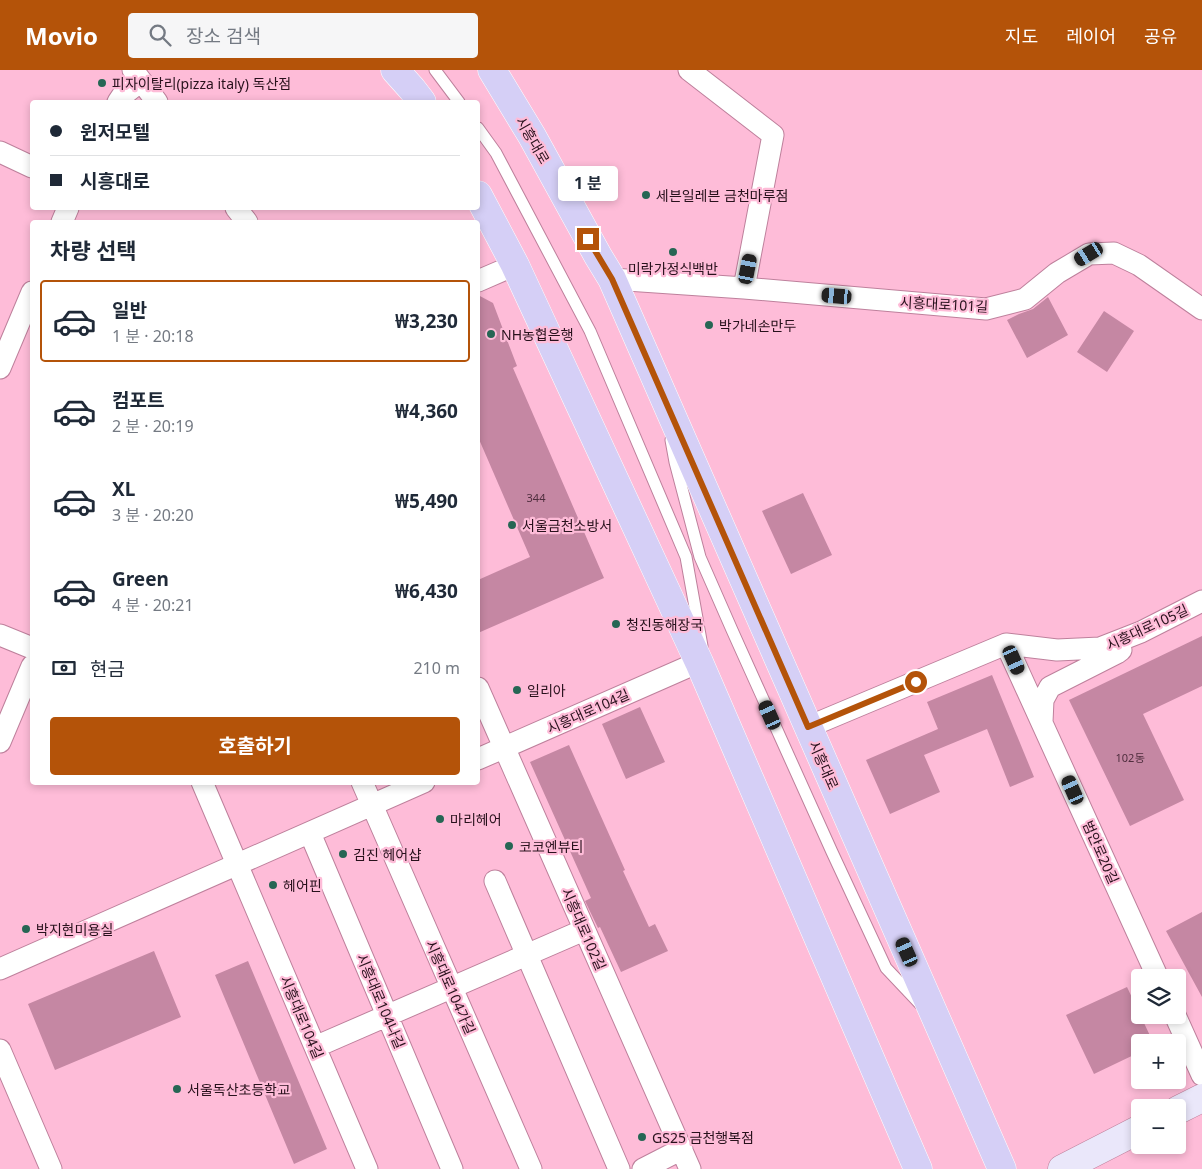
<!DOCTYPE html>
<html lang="ko">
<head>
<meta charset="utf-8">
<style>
	body { margin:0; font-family:"Noto Sans","Noto Sans KR",sans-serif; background:#f6f6f7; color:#1f2937; height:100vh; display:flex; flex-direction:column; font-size:19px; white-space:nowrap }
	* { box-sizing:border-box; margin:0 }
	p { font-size:16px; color:#747a83 }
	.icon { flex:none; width:28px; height:28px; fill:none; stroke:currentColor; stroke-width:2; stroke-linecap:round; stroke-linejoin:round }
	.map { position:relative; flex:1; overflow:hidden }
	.details { position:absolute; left:30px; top:150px; width:450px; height:565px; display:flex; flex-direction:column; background:#fff; border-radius:5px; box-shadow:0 2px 8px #0003 }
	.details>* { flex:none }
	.guide { position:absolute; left:30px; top:30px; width:450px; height:110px; border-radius:5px; box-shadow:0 2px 8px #0003; display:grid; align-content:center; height:110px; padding:0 20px; background:#fff }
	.buttons { position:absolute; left:1131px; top:899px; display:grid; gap:10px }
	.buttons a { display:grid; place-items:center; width:55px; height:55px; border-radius:5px; background:#fff; box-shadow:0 2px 8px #0003; font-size:25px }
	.end { position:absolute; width:22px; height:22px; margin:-11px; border:6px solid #b45309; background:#fff; box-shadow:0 0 0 2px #fff }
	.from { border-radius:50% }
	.bubble { position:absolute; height:35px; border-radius:5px; background:#fff; box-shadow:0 2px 8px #0003; font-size:16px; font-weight:700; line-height:35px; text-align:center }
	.car { position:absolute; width:15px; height:30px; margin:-15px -8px; border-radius:6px; box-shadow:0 0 4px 1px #0007; background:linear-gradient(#222 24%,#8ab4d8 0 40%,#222 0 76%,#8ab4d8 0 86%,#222 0) }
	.guide b { display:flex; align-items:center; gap:18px; height:48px; font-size:19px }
	.guide b+b { border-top:1px solid #e0e1e3 }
	.guide i { width:12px; height:12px; background:#1f2937 }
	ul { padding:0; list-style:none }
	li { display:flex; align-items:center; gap:15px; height:82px; margin:0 10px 8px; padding:0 10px; border:2px solid transparent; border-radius:5px }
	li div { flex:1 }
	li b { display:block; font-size:19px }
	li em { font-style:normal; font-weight:700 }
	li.current { border-color:#b45309 }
	li>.icon { width:45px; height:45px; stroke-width:1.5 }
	h2 { padding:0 20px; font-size:22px; line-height:60px }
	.pay { display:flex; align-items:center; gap:12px; height:55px; padding:0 20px; font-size:19px }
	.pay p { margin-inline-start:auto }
	.button { display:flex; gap:10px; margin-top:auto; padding:10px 20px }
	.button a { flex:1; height:58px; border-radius:5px; background:#b45309; color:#fff; font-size:20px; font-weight:700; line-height:58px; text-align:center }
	header { display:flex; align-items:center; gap:30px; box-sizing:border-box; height:70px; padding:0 25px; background:#b45309; color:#fff }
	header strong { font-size:24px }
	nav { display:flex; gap:28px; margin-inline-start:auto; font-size:18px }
	.search { width:350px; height:45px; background:#f6f6f7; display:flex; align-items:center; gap:12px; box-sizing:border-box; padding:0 18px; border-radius:5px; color:#747a83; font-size:19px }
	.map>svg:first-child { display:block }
	.building { fill:#c587a3 }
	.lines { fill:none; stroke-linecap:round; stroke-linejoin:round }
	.service-casing { stroke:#be809c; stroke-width:13 }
	.minor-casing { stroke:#be809c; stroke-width:23 }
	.secondary-casing { stroke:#be809c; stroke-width:29 }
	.primary-casing { stroke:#fff; stroke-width:29 }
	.service { stroke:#fff; stroke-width:11 }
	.minor { stroke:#fff; stroke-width:21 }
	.secondary { stroke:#eae7fa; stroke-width:28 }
	.primary { stroke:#d5cff6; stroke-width:28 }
	.route { stroke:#b45309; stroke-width:6 }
	.poi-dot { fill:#266654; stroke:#febcd8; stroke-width:2 }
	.labels { text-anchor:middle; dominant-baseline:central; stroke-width:4.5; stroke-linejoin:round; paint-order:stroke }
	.number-label { font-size:11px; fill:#4f2e3e }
	.poi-label { font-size:14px; fill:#28111c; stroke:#febcd8; text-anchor:start }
	.street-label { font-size:14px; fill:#28111c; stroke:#febcd8 }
</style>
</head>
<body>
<header>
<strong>Movio</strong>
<div class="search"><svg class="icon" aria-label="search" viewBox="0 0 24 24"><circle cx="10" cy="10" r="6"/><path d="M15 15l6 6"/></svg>장소 검색</div>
<nav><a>지도</a><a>레이어</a><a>공유</a></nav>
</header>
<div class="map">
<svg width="1202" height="1099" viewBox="0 0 1202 1099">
	<rect width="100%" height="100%" fill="#febcd8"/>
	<path class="building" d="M478,225l15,8 24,63 -4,2 91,210 -126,55v-53l52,-23 -52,-120z
		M1048,227l20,38 -41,23 -20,-38 12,-6 14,-5z
		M1104,241l30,20 -27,41 -30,-20z
		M803,423l29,62 -41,19 -29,-63z
		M1202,566v50l-59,28 41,86 -54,26 -61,-126z
		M992,605l42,102 -24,10 -23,-58 -63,26 16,37 -50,22 -24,-54 72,-31 -11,-27z
		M640,637l25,55 -39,17 -24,-55z
		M569,675l56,125 -2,1 26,56 6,-3 13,27 -47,21 -21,-45 -2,1 -13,-27 6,-3 -61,-136z
		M1202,842v85l-36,-66z
		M154,881l27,66 -126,53 -27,-66z
		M248,891l79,188 -33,15 -79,-189z
		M1127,917l26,55h-13v10l-46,22 -28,-59z"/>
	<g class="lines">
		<g class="service-casing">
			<path id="service" d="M435,0l24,32
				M478,58l18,25 94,178 96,226 16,89
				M671,370l4,22 25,95 32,73 100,222 54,116 34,36"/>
		</g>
		<g class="minor-casing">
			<path id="minor" d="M133,0l24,32
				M689,0l84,65 -29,153
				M118,32l4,-6 19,-15
				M0,82l32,15
				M236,138l11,14
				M62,152l6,-14
				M612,209l132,9 242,21 39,-10 32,-26 32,-19 25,-1 25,12 63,44
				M478,211l37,-16
				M0,298l32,-76
				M0,565l32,13
				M1006,574l152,334
				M478,618l212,481
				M1042,652l1,-22 7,-13 67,-34 4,-3
				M808,657l198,-83 51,6 43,-2 41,-16 61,-31
				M0,672l32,-76
				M478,689l221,-97
				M202,712l165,387
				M362,712l169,387
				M310,763l142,336
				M495,811l124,288
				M0,899l424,-187
				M1175,945l27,60
				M315,977l269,-117
				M0,980l51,119
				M643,1099l39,-20"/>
		</g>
		<g class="secondary-casing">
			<path id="secondary" d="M1178,1040l24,-12
				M1062,1099l78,-40"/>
		</g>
		<g class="primary-casing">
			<path id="primary" d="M395,0l17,19 10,13
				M492,0l40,66 66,120 14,23 390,890
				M478,125l37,70 184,397 219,507"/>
		</g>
		<use href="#service" class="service"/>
		<use href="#minor" class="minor"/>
		<use href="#secondary" class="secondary"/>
		<use href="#primary" class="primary"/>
	</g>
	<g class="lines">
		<path class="route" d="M588,169l24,40 196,448 108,-45"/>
	</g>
	<g class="poi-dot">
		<circle cx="102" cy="13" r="5"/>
		<circle cx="646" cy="125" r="5"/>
		<circle cx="673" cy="182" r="5"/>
		<circle cx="709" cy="255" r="5"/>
		<circle cx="491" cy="264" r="5"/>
		<circle cx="512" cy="455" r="5"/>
		<circle cx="616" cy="554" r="5"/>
		<circle cx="517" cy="620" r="5"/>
		<circle cx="440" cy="749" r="5"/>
		<circle cx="509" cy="776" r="5"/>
		<circle cx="343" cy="784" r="5"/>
		<circle cx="273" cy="815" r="5"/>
		<circle cx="26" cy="859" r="5"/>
		<circle cx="177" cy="1019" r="5"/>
		<circle cx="642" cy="1067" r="5"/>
	</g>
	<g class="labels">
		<g class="number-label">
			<text x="536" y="427">344</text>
			<text x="1130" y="687">102동</text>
		</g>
		<g class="poi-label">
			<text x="112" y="13">피자이탈리(pizza italy) 독산점</text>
			<text x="656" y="125">세븐일레븐 금천마루점</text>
			<text x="673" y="198" text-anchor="middle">미락가정식백반</text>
			<text x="719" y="255">박가네손만두</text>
			<text x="501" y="264">NH농협은행</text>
			<text x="522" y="455">서울금천소방서</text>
			<text x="626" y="554">청진동해장국</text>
			<text x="527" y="620">일리아</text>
			<text x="450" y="749">마리헤어</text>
			<text x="519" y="776">코코엔뷰티</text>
			<text x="353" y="784">김진 헤어샵</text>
			<text x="283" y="815">헤어핀</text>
			<text x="36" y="859">박지현미용실</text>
			<text x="187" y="1019">서울독산초등학교</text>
			<text x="652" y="1067">GS25 금천행복점</text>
		</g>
		<g class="street-label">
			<text transform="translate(533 70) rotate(60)">시흥대로</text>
			<text transform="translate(944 234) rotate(3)">시흥대로101길</text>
			<text transform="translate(1147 557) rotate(-25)">시흥대로105길</text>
			<text transform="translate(588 641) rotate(-24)">시흥대로104길</text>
			<text transform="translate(824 695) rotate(66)">시흥대로</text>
			<text transform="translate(1101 782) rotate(66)">범안로20길</text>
			<text transform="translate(584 859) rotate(66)">시흥대로102길</text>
			<text transform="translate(451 917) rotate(66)">시흥대로104가길</text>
			<text transform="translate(381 931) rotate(67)">시흥대로104나길</text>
			<text transform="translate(302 947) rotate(67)">시흥대로104길</text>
		</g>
	</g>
</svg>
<div class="buttons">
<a><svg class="icon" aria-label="layers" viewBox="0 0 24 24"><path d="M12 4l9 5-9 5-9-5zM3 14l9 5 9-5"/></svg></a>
<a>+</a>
<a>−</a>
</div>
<i class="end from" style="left:916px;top:612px"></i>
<i class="end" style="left:588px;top:169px"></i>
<div class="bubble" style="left:558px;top:96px;width:60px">1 분</div>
<i class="car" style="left:1089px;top:184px;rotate:239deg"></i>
<i class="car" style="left:748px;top:199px;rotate:11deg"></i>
<i class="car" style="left:837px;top:226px;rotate:275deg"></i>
<i class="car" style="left:1014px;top:590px;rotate:156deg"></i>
<i class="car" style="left:770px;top:645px;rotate:336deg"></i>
<i class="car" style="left:1073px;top:720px;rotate:336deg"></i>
<i class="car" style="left:907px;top:882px;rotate:336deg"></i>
<div class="guide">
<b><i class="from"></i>윈저모텔</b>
<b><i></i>시흥대로</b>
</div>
<section class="details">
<h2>차량 선택</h2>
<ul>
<li class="current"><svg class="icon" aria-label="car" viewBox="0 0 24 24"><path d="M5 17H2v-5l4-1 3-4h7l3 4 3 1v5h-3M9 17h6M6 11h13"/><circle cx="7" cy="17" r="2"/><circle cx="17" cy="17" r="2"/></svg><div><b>일반</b><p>1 분 · 20:18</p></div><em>₩3,230</em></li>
<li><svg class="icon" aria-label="car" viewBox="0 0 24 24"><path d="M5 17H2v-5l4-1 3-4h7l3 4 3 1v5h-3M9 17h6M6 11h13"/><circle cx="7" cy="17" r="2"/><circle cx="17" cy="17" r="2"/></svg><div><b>컴포트</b><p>2 분 · 20:19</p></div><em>₩4,360</em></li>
<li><svg class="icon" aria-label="car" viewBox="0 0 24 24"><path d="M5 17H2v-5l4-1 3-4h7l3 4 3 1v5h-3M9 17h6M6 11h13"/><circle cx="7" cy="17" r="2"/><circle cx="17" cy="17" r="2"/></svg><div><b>XL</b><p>3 분 · 20:20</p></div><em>₩5,490</em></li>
<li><svg class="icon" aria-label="car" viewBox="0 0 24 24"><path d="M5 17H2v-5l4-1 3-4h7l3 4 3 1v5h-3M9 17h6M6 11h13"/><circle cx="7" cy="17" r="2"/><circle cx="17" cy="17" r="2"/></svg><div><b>Green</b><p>4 분 · 20:21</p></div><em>₩6,430</em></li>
</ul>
<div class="pay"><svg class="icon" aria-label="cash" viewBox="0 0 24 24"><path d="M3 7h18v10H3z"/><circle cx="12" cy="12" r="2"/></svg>현금<p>210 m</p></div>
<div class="button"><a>호출하기</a></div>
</section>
</div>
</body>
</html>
